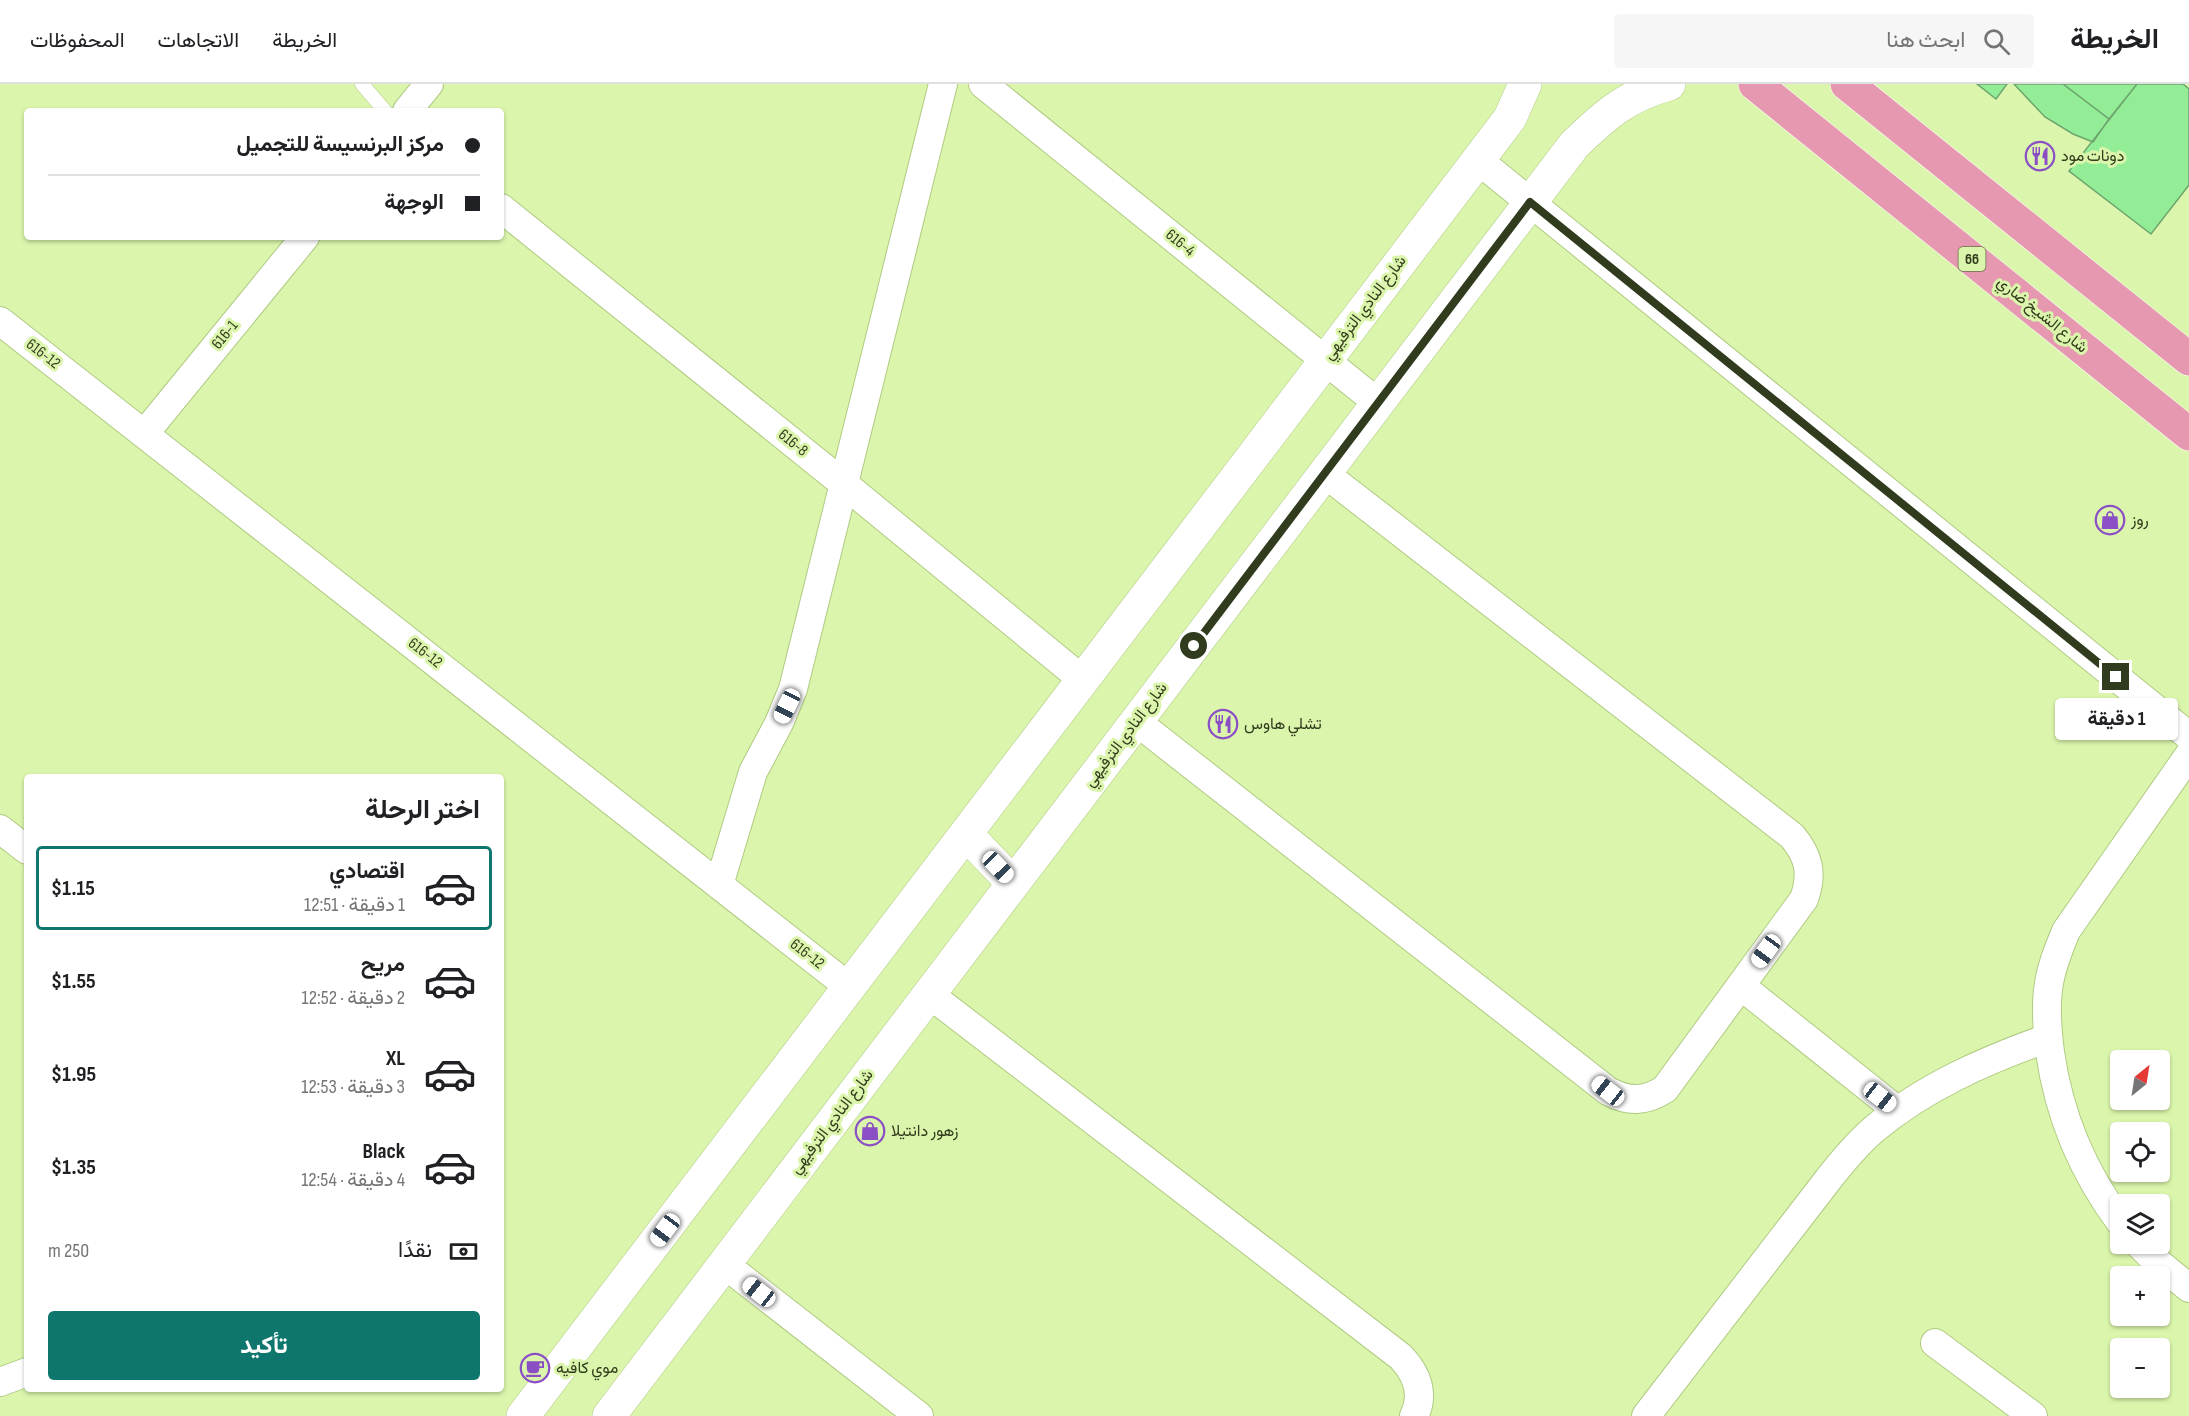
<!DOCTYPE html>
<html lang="ar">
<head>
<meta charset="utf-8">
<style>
	body { margin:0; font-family:"Sofia Sans Condensed",Vazirmatn,sans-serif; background:#f6f6f6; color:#202124; direction:rtl; height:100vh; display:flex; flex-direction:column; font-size:22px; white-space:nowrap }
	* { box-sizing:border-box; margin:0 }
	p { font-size:20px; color:#757577 }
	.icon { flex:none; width:33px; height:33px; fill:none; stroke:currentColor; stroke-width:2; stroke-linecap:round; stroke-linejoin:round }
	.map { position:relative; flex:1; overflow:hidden; direction:ltr }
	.drawer { position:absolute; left:24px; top:690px; width:480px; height:618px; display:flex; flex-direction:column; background:#fff; border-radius:6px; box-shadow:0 2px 4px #0004; direction:rtl }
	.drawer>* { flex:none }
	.hud { position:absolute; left:24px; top:24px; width:480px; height:132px; border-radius:6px; box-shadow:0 2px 4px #0004; direction:rtl; display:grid; align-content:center; height:132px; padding:0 24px; background:#fff }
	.needle { width:39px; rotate:30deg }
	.controls { position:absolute; left:2110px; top:966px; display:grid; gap:12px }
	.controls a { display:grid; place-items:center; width:60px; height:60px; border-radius:6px; background:#fff; box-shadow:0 2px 4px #0004; font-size:30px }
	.end { position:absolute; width:27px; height:27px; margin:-14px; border:8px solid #313b1d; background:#fff; box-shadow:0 0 0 3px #fff }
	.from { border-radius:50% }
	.bubble { position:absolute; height:42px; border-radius:6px; background:#fff; box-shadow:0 2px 4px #0004; font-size:20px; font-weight:700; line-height:42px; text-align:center; direction:rtl }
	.car { position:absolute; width:18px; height:36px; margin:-18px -9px; border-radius:8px; box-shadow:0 0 4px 2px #0007; background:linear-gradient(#fff 24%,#345 0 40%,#fff 0 76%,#345 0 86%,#fff 0) }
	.hud b { display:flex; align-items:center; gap:21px; height:57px; font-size:22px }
	.hud b+b { border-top:2px solid #e0e0e0 }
	.hud i { width:15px; height:15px; background:#202124 }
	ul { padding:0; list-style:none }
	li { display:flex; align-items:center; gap:18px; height:84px; margin:0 12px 9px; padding:0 12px; border:3px solid transparent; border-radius:6px }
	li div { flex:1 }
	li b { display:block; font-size:22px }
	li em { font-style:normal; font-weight:700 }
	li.current { border-color:#0f766e }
	li>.icon { width:54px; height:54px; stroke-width:1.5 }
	h2 { padding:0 24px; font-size:27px; line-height:72px }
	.pay { display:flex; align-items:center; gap:15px; height:66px; padding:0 24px; font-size:22px }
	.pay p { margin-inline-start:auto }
	.primary-button { display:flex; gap:12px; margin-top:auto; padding:12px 24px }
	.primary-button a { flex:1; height:69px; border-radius:6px; background:#0f766e; color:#fff; font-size:24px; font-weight:700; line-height:69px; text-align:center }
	header { display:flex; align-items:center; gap:36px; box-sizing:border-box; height:84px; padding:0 30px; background:#fff; border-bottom:2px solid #e0e0e0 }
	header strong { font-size:28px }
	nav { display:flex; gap:33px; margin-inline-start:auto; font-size:21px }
	.search { width:420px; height:54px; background:#f6f6f6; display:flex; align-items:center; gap:15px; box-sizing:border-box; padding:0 21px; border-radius:6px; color:#757577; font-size:22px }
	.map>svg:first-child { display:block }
	.building { fill:#93ed96; stroke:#6da56e; stroke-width:1.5 }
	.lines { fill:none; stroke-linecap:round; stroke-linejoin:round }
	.service-casing { stroke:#b0ca82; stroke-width:15 }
	.minor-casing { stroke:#b0ca82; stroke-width:30 }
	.tertiary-casing { stroke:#b0ca82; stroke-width:34 }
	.primary-casing { stroke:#fff; stroke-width:34 }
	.service { stroke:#fff; stroke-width:14 }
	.minor { stroke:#fff; stroke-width:28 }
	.tertiary { stroke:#fff; stroke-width:33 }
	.primary { stroke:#e598af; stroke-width:33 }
	.route { stroke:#313b1d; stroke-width:8 }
	.labels { text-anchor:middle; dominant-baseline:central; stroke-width:6; stroke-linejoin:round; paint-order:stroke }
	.shield { fill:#dbf6ac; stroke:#647348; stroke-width:1.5 }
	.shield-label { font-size:15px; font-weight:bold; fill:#313b1d }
	.poi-label { font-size:16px; fill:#313b1d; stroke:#dbf6ac; text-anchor:start }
	.street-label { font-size:16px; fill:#313b1d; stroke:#dbf6ac }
</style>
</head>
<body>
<header>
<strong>الخريطة</strong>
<div class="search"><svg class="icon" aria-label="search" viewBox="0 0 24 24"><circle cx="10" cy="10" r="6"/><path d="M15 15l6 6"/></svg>ابحث هنا</div>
<nav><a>الخريطة</a><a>الاتجاهات</a><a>المحفوظات</a></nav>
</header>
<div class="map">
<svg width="2189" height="1332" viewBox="0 0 2189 1332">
	<rect width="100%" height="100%" fill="#dbf6ac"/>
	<path class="building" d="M1977,0h30l-11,15z
		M2014,0h49l46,35 -16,23 -20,-8 -28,-17z
		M2063,0h74l-28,35z
		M2137,0h46l6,5v96l-38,49 -82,-63z"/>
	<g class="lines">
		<g class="service-casing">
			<path id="service" d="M362,0l23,27"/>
		</g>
		<g class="minor-casing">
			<path id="minor" d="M983,0l395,319
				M407,27l22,-27
				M1478,76l711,576
				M501,124l343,276 239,196
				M0,237l849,666
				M145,349l160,-196
				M1137,638l471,369c20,11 37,11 57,-2l139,-190c9,-25 5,-43 -12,-63l-468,-363
				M0,745l27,21
				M719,801l34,-113 26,-49 14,-34 150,-605
				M1741,902l157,125
				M929,910l472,363c16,17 24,37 13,59
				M2121,1139c-39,-52 -62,-107 -71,-171 -3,-23 -5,-46 -1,-69 3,-18 10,-35 17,-52l123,-176
				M2139,1160l17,17 33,27
				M724,1180l195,152
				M1935,1259l98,73
				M0,1298l27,-10
				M1646,1332l181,-235c14,-18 29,-36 46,-51 51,-43 113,-70 175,-92"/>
		</g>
		<g class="tertiary-casing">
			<path id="tertiary" d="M966,750l47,49
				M523,1332l987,-1298 15,-34
				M609,1332l965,-1271c31,-30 52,-49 95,-61"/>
		</g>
		<g class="primary-casing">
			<path id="primary" d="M1755,0l434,350
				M1847,0l342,275"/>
		</g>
		<use href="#service" class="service"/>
		<use href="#minor" class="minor"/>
		<use href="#tertiary" class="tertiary"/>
		<use href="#primary" class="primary"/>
	</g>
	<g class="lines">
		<path class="route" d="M1194,562l336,-444 586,475"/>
	</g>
	<defs>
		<g id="restaurant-ring" transform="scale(1.5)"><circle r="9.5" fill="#dbf6ac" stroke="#8b4fc5" stroke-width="1.5"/><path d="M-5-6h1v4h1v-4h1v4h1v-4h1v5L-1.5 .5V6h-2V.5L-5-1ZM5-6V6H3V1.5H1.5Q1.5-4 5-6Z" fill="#8b4fc5"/></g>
		<g id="shop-ring" transform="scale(1.5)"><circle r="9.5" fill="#dbf6ac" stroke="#8b4fc5" stroke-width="1.5"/><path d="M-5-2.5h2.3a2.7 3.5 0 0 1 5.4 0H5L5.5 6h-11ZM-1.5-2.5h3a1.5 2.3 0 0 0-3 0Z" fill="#8b4fc5"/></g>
		<g id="cafe-ring" transform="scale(1.5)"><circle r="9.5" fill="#dbf6ac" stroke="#8b4fc5" stroke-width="1.5"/><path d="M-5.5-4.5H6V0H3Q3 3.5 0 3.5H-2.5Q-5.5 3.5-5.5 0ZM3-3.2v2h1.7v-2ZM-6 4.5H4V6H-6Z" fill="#8b4fc5"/></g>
	</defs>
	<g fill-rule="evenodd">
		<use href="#restaurant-ring" x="2040" y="72"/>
		<use href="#shop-ring" x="2110" y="436"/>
		<use href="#restaurant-ring" x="1223" y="640"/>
		<use href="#shop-ring" x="870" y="1047"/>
		<use href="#cafe-ring" x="535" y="1284"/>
	</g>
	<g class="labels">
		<rect class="shield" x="1958.5" y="163" width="27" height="24" rx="4.5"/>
		<g class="shield-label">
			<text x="1972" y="175">66</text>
		</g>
		<g class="poi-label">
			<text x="2061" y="72">دونات مود</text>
			<text x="2131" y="436">روز</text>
			<text x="1244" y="640">تشلي هاوس</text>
			<text x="891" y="1047">زهور دانتيلا</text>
			<text x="556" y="1284">موي كافيه</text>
		</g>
		<g class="street-label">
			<text transform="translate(1180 159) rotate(39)">616-4</text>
			<text transform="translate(1365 224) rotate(-53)">شارع النادي الترفيهي</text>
			<text transform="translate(2042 231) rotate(39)">شارع الشيخ ضاري</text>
			<text transform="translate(225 251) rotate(-51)">616-1</text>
			<text transform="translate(43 270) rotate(38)">616-12</text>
			<text transform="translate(793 359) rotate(39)">616-8</text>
			<text transform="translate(425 569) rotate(38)">616-12</text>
			<text transform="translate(1126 651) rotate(-53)">شارع النادي الترفيهي</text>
			<text transform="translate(807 870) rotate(38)">616-12</text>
			<text transform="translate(832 1038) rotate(-53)">شارع النادي الترفيهي</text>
		</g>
	</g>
</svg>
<div class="controls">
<a><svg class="needle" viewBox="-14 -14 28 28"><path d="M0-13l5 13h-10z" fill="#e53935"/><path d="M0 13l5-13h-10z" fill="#757577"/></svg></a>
<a><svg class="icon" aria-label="locate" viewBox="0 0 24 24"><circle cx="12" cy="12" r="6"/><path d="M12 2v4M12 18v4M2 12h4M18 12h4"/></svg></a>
<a><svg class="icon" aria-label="layers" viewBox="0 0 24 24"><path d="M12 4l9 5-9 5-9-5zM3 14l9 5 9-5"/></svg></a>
<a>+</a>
<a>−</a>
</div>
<i class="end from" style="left:1194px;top:562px"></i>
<i class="end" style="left:2116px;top:593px"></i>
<div class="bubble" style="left:2055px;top:614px;width:123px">1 دقيقة</div>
<i class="car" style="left:787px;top:622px;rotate:206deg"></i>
<i class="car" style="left:998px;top:783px;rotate:136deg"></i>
<i class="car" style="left:1766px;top:867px;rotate:216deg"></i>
<i class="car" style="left:1608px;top:1007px;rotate:308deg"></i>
<i class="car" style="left:1880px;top:1013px;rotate:128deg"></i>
<i class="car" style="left:665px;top:1146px;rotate:217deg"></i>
<i class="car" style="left:759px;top:1208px;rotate:308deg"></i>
<div class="hud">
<b><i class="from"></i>مركز البرنسيسة للتجميل</b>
<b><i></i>الوجهة</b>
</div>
<section class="drawer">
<h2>اختر الرحلة</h2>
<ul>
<li class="current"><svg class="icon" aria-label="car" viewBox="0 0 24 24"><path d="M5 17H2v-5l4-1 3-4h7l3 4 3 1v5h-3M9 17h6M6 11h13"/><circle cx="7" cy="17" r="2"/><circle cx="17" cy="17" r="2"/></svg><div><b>اقتصادي</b><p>1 دقيقة · 12:51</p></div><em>$1.15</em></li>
<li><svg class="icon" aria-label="car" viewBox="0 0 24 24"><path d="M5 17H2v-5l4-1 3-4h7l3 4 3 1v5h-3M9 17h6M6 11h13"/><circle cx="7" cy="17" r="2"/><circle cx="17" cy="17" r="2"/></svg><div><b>مريح</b><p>2 دقيقة · 12:52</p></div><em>$1.55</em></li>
<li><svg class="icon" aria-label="car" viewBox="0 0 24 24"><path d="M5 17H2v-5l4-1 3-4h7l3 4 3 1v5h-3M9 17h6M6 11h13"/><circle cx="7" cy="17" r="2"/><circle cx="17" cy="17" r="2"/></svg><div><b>XL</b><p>3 دقيقة · 12:53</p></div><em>$1.95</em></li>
<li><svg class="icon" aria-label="car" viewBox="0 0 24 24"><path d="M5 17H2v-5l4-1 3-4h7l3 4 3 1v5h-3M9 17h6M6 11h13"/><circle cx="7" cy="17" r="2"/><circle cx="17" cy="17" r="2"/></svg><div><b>Black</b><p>4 دقيقة · 12:54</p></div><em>$1.35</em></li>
</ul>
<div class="pay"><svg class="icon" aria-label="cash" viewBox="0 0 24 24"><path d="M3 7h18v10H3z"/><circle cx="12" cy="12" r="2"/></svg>نقدًا<p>250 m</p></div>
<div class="primary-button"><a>تأكيد</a></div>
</section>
</div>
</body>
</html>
